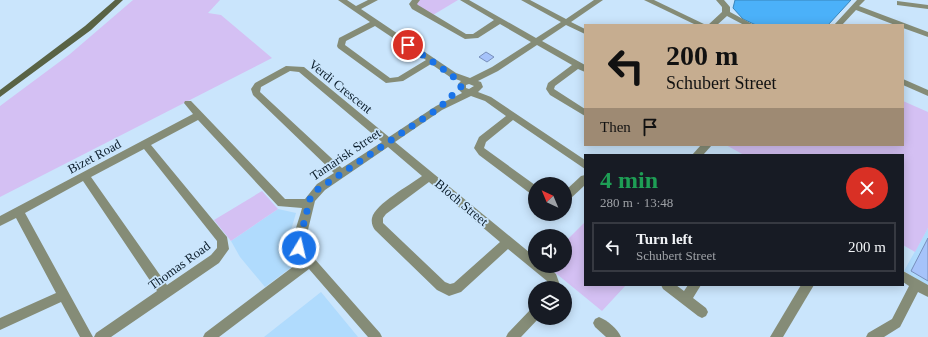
<!DOCTYPE html>
<html lang="en">
<head>
<meta charset="utf-8">
<style>
  :root { --surface:#171b24; --page:#242831; --text:#f1f3f6; --muted:#9ea1a6; --line:#363941 }
  body { margin:0; font-family:"Times New Roman",serif; background:var(--page); color:var(--text); height:100vh; display:flex; flex-direction:column; font-size:15px; white-space:nowrap }
  * { box-sizing:border-box; margin:0 }
  p { font-size:13px; color:var(--muted) }
  .icon { flex:none; width:22px; height:22px; fill:none; stroke:currentColor; stroke-width:2; stroke-linecap:round; stroke-linejoin:round }
  .map { position:relative; flex:1; overflow:hidden }
  .panel { position:absolute; left:584px; top:154px; width:320px; height:132px; display:flex; flex-direction:column; background:var(--surface); border-radius:0px; box-shadow:0 2px 10px #0003 }
  .panel>* { flex:none }
  .top-card { position:absolute; left:584px; top:24px; width:320px; height:122px; border-radius:0px; box-shadow:0 2px 10px #0003; background:#c6ad90; color:#111; overflow:hidden }
  .needle { width:26px; rotate:316deg }
  .fabs { position:absolute; left:528px; top:177px; display:grid; gap:8px }
  .fabs a { display:grid; place-items:center; width:44px; height:44px; border-radius:50%; background:var(--surface); box-shadow:0 2px 10px #0003; font-size:20px }
  .pin { position:absolute; display:grid; place-items:center; width:34px; height:34px; color:#fff; margin:-17px; border:2px solid #fff; border-radius:50%; box-shadow:0 1px 4px #0007 }
  .me { position:absolute; width:44px; margin:-22px; rotate:9deg; stroke-linejoin:round; filter:drop-shadow(0 0 3px #0008) }
  .turn { display:flex; align-items:center; gap:14px; height:84px; padding:0 16px; font-size:18px }
  .turn .icon { width:52px; height:52px; stroke-width:2.5 }
  .turn b { display:block; font-size:28px; line-height:34px }
  .then { display:flex; align-items:center; height:38px; padding:0 16px; background:#0003; gap:8px; font-size:15px }
  .round { display:grid; place-items:center; flex:none; width:42px; height:42px; border-radius:21px; background:var(--page) }
  .overview { display:flex; align-items:center; justify-content:space-between; height:68px; padding:0 16px }
  h1 { font-size:24px; font-weight:700; line-height:30px; color:#1e9e55 }
  ul { padding:0; list-style:none }
  li { display:flex; align-items:center; gap:12px; height:50px; margin:0 8px 6px; padding:0 8px; border:2px solid var(--line); border-radius:0px }
  li div { flex:1 }
  li b { display:block; font-size:15px }
  li em { font-style:normal }
  .map>svg:first-child { display:block }
  .built { fill:#b0dbfd }
  .green { fill:#d4c0f3 }
  .water { fill:#4bb1f9; stroke:#3885bb }
  .building { fill:#a6c3fa; stroke:#788fbb }
  .lines { fill:none; stroke-linecap:round; stroke-linejoin:round }
  .street { fill:#858c77; fill-rule:evenodd }
  .secondary { fill:#596345; fill-rule:evenodd }
  .route { stroke:#1a73e8; stroke-width:7; stroke-dasharray:0 12.6 }
  .labels { text-anchor:middle; stroke-width:3.5; stroke-linejoin:round; paint-order:stroke }
  .street-label { font-size:13px; fill:#0b1d2b; stroke:#cae5fc }
</style>
</head>
<body>
<div class="map">
<svg width="928" height="337" viewBox="0 0 928 337">
  <rect width="100%" height="100%" fill="#cae5fc"/>
  <g class="built">
    <path d="M278 209 296 213 285 251 291 259 293 266 265 287 240 257 231 241Z"/>
    <path d="M928 228V286L904 271Z"/>
    <path d="M321 292 358 337H264Z"/>
  </g>
  <g class="green">
    <path d="M133 0H220L208 13 221 15 272 58 0 197V106L70 54Z"/>
    <path d="M418 0H458L433 15 426 12 415 3Z"/>
    <path d="M903 101 928 112V228L915 252 903 245V155H744L726 145H903Z"/>
    <path d="M262 191 278 209 231 241 214 220Z"/>
    <path d="M585 222V285H626L602 311 547 266H565V242Z"/>
  </g>
  <path class="water" d="M735 0H851L828 25H756L743 19 733 8Z"/>
  <g class="building">
    <path d="M486 52 494 57 487 62 479 57Z"/>
    <path d="M928 238V281L911 271Z"/>
  </g>
  <g class="lines">
    <g class="street">
      <path d="M338 0H347L356 6 368 0H378L361 9 456 73 470 78 492 67 531 42 500 24 478 38 465 39 412 9 409 4 412 0H420L417 4 418 5 466 34H473L494 20 460 0H469L536 38 561 22 521 0H530L566 19 594 0H603L571 22 585 29V34L566 25 542 41 585 65V72L578 69 555 86 554 89 585 109V116L550 95 546 89 548 83 572 65 537 45 498 71 478 81 481 82 483 87 478 92 491 97 585 160V169L513 120 486 142 484 148 535 185V195L531 194 479 155 474 148 479 137 506 116 485 101 471 96 442 110 395 142 535 257V266H546L556 274 561 288H549L547 281 508 249 461 292 449 296 437 290 375 230C373 227 371 223 372 218 375 204 410 185 422 176L388 147 325 190 315 201 305 242V248L380 333 382 337H368L309 269 219 337H203L205 333 302 260C287 243 297 228 302 208L278 206 198 120 151 145 227 237 229 249 219 263 111 337H94L96 333 157 291 83 181 25 213 93 337H80L61 302 0 330V318L56 293 16 218 0 226V216L193 114 184 103 185 101H191L285 199H305L317 184 334 173 253 95 251 89 255 83 286 66 304 67 389 137 436 106 462 93 458 89V84L461 81 450 77 431 64 403 81 386 83 338 48 337 46 339 38 370 22ZM375 26 426 60 398 77 390 78 345 45 346 41ZM290 71 299 72 382 142 342 168 260 92 261 87ZM469 84 474 86 469 89 466 88V85ZM144 149 217 241V248L211 255 167 285 91 177ZM429 182 500 242 454 283 450 284 445 282 383 223V218L386 214Z"/>
      <path d="M644 0H654L706 25H696Z"/>
      <path d="M716 0H724L730 7V12L754 25H744L727 16 717 25H708L722 12V7Z"/>
      <path d="M857 0H865L859 6 928 32V37L903 28V25H895L856 10 842 25H834Z"/>
      <path d="M897 1 928 5V9L897 5Z"/>
      <path d="M903 79 928 90V96L903 85Z"/>
      <path d="M701 145H712L703 155H692Z"/>
      <path d="M585 175V185L569 200 565 201V191L581 176Z"/>
      <path d="M903 271 928 285V297L918 292 900 327 884 337H866L868 333 892 319 909 286 903 282Z"/>
      <path d="M661 285H676L684 291 688 285H701L693 298 706 308 708 312 706 316 702 318 698 316 663 289Z"/>
      <path d="M801 285H814L783 337H770Z"/>
      <path d="M535 307V318H539L521 337H506L508 333 531 309Z"/>
      <path d="M599 317C607 320 618 329 621 337H606L595 327 593 323 595 319Z"/>
    </g>
    <path class="secondary" d="M115 0H123L91 30 0 97V90L85 26Z"/>
  </g>
  <g class="lines">
    <path class="route" d="M299 248V242L310 199 317 190 439 108 461 87 452 75 408 45"/>
  </g>
  <g class="labels">
    <g class="street-label">
      <text transform="translate(341 86) rotate(39)" y="5">Verdi Crescent</text>
      <text transform="translate(345 154) rotate(-34)" y="5">Tamarisk Street</text>
      <text transform="translate(94 156) rotate(-28)" y="5">Bizet Road</text>
      <text transform="translate(462 202) rotate(40)" y="5">Bloch Street</text>
      <text transform="translate(179 265) rotate(-36)" y="5">Thomas Road</text>
    </g>
  </g>
</svg>
<div class="fabs">
<a><svg class="needle" viewBox="-14 -14 28 28"><path d="M0-13l5 13h-10z" fill="#e53935"/><path d="M0 13l5-13h-10z" fill="#9ea1a6"/></svg></a>
<a><svg class="icon" aria-label="sound" viewBox="0 0 24 24"><path d="M4 9h4l5-4v14l-5-4H4zM17 9q2 3 0 6"/></svg></a>
<a><svg class="icon" aria-label="layers" viewBox="0 0 24 24"><path d="M12 4l9 5-9 5-9-5zM3 14l9 5 9-5"/></svg></a>
</div>
<div class="pin" style="left:408px;top:45px;background:#d93025"><svg class="icon" aria-label="arrive" viewBox="0 0 24 24"><path d="M6 21V4h12l-3 4 3 4H6"/></svg></div>
<svg class="me" style="left:299px;top:248px" viewBox="-20 -20 40 40"><circle r="17" fill="#1a73e8" stroke="#fff" stroke-width="3"/><path d="M0-11L8 9 0 5-8 9z" fill="#fff"/></svg>
<div class="top-card">
<div class="turn"><svg class="icon" aria-label="left" viewBox="0 0 24 24"><path d="M17 20v-9H6M10 6l-5 5 5 5"/></svg><div><b>200 m</b>Schubert Street</div></div>
<div class="then">Then<svg class="icon" aria-label="arrive" viewBox="0 0 24 24"><path d="M6 21V4h12l-3 4 3 4H6"/></svg></div>
</div>
<section class="panel">
<div class="overview"><div><h1>4 min</h1><p>280 m · 13:48</p></div><a class="round" style="background:#d93025;color:#fff"><svg class="icon" aria-label="close" viewBox="0 0 24 24"><path d="M6 6l12 12M18 6L6 18"/></svg></a></div>
<ul>
<li><svg class="icon" aria-label="left" viewBox="0 0 24 24"><path d="M17 20v-9H6M10 6l-5 5 5 5"/></svg><div><b>Turn left</b><p>Schubert Street</p></div><em>200 m</em></li>
</ul>
</section>
</div>
</body>
</html>
